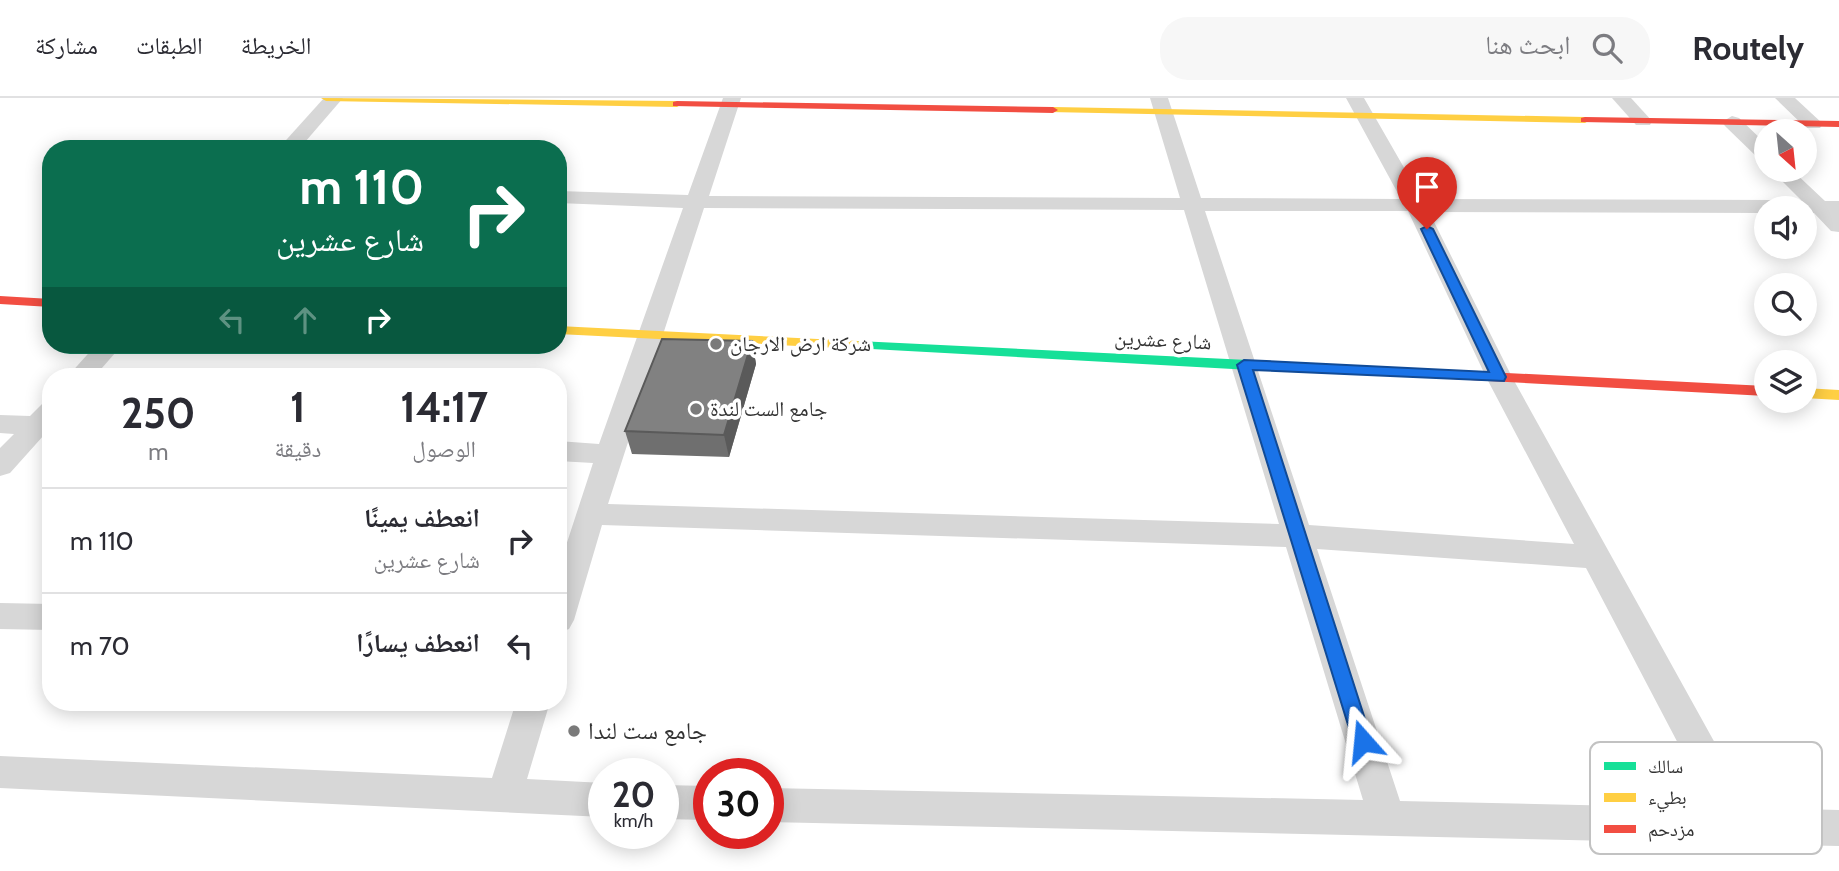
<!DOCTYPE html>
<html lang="ar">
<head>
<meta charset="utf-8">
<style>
  :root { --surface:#fff; --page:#f7f7f7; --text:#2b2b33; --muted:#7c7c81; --line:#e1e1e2 }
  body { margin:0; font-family:Cabin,"Noto Naskh Arabic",sans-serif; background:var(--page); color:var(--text); direction:rtl; height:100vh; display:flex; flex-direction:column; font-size:26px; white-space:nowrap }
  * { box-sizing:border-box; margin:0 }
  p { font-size:23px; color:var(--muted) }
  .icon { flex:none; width:38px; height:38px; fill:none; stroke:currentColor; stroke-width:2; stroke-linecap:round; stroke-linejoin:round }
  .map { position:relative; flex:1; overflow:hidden; direction:ltr }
  .drawer { position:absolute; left:42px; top:270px; width:525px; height:343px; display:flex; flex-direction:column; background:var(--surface); border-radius:28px; box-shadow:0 4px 18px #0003; direction:rtl }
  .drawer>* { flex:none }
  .banner { position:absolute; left:42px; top:42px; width:525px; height:214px; border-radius:28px; box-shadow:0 4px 18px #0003; direction:rtl; background:#0b6e4f; color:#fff; overflow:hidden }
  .needle { width:46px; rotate:153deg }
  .buttons { position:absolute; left:1754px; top:21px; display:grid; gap:14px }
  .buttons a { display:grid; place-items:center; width:63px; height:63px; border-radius:50%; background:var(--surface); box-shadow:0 4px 18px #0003; font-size:35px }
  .speed { position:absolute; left:588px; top:660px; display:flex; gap:14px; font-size:35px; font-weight:700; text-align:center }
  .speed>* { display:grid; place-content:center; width:91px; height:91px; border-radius:50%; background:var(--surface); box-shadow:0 4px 18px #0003; line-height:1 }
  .speed small { font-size:18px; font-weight:400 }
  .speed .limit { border:10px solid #d22; background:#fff; color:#111 }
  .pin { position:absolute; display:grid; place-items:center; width:60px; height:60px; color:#fff; margin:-72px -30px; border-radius:50% 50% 50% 0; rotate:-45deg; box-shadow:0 0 7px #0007 }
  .pin .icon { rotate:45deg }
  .me { position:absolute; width:77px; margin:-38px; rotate:342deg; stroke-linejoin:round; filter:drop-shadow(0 0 5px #0008) }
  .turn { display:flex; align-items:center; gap:24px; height:147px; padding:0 28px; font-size:32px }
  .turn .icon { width:91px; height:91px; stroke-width:2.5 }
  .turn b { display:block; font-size:49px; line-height:60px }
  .lanes { display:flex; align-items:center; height:66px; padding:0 28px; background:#0003; justify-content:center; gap:35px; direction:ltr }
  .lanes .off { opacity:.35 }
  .eta { display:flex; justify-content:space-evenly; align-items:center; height:119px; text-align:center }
  .eta b { font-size:42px; font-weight:700; line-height:49px }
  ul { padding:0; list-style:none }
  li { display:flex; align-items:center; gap:21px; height:105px; padding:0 28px; border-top:2px solid var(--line) }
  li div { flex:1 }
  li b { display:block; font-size:26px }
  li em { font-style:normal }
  header { display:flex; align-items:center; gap:42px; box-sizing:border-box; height:98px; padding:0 35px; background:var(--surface); border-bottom:2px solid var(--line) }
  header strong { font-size:33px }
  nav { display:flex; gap:38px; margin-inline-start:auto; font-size:24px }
  .search { width:490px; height:63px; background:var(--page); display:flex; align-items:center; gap:18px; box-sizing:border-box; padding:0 24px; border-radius:28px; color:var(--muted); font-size:26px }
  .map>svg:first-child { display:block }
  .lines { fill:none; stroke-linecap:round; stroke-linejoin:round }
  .street { fill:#d7d7d7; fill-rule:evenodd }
  .fast { fill:#16e098; fill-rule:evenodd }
  .slow { fill:#ffcf43; fill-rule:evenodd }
  .jam { fill:#f24e42; fill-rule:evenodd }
  .wall { fill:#6f6f6f }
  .shaded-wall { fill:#5a5a5a }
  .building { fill:#818181; stroke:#5a5a5a; stroke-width:2 }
  .route { fill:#1a73e8; stroke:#114b97; stroke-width:2 }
  .poi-dot { fill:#7a7a7a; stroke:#fff; stroke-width:2.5 }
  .labels { text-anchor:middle; stroke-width:7; stroke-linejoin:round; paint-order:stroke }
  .street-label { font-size:21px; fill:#333; stroke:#fff }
  .poi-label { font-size:21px; fill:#333; stroke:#fff; text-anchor:start }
  .near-poi-label { font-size:24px; fill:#333; stroke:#fff; text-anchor:start }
  .key { fill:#fff; stroke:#c2c2c2; stroke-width:2 }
  .key-label { font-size:19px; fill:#333 }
</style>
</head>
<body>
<header>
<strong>Routely</strong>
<div class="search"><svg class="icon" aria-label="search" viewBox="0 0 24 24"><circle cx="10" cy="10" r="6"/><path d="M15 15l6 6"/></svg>ابحث هنا</div>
<nav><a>الخريطة</a><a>الطبقات</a><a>مشاركة</a></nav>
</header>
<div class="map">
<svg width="1839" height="773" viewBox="0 0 1839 773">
  <rect width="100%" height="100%" fill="#fff"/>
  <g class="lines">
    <g class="street">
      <path d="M324 0H343L299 51H278Z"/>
      <path d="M723 0H741L709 98 1180 100 1150 0H1168L1201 100 1401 101 1346 0H1364L1422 101 1801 102 1771 72H1792L1825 103H1839V134L1831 133 1814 115H1804V110H1766V115L1429 114 1512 279 1751 710 1839 712V748L768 724V690L1363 702 1286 449 602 427 574 522 569 531 558 535V472L593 365 558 363V343L599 346 683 110 558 105V93L688 97ZM704 110 1184 112 1279 426 608 406ZM1205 113H1408L1486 279 1574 446 1309 427ZM1317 451 1586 470 1712 710 1400 703Z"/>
      <path d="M1612 0H1631L1652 23 1650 27H1636Z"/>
      <path d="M1775 0H1795L1823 26 1820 30H1806Z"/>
      <path d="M1732 18 1739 20 1766 46V63L1759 61 1725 28 1722 24Z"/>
      <path d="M96 247H122L95 278H68Z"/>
      <path d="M51 303V337H44L10 375 0 378V350L14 336 0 335V317L30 318 42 306Z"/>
      <path d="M0 505 51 506V532L0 531Z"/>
      <path d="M516 604H550L527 681 604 685V719L0 690V658L492 680Z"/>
      <path d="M663 687 709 688V722L663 721Z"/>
    </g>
    <path class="fast" d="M858 243 1269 263 1276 268 1269 273 853 250 851 247 853 244Z"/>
    <g class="slow">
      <path d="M321 0 677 3 682 6 677 9 326 3Z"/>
      <path d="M1053 9 1585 19 1590 22 1585 25 1049 14 1048 12Z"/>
      <path d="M558 228 858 243 865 247 858 251 558 236Z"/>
      <path d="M1804 290 1839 292V302L1804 300Z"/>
    </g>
    <g class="jam">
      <path d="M677 3 1053 9 1058 12 1053 15 673 8V4Z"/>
      <path d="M1585 19 1839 23V29L1581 24V20Z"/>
      <path d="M0 198 51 201V209L0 206Z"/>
      <path d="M1269 263 1766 288V298L1264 271 1262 268 1264 265Z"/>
    </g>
  </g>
  <path class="wall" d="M752 243 756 266 729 359 632 356 625 333Z"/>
  <path class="shaded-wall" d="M752 243 756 266 729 359 724 337Z"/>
  <path class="building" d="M662 241 752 243 724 337 625 333Z"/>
  <path class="route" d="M1427 128 1433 131 1506 279 1504 283 1253 272 1372 643 1370 650 1363 652 1356 650 1353 643 1237 267 1244 262 1489 274 1421 131Z"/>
  <g class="poi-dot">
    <circle cx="716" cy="246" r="7"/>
    <circle cx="696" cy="311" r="7"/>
    <circle cx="574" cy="633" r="7"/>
  </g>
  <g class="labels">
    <g class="street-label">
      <text transform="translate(1163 242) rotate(3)" y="7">شارع عشرين</text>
    </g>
    <g class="poi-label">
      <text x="730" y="253">شركة ارض الارجان</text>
      <text x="710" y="318">جامع الست لندة</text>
    </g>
    <g class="near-poi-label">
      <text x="588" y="641">جامع ست لندا</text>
    </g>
  </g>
  <rect x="1590" y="644" width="232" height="112" rx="10" class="key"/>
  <rect x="1604" y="664" width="32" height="8" fill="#16e098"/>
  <rect x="1604" y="695" width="32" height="9" fill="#ffcf43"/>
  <rect x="1604" y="727" width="32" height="8" fill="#f24e42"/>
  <g class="key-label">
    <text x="1648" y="675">سالك</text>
    <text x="1648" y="706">بطيء</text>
    <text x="1648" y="738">مزدحم</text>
  </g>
</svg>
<div class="buttons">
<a><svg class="needle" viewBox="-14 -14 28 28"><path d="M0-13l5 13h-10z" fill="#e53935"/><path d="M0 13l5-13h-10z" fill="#7c7c81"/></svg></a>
<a><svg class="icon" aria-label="sound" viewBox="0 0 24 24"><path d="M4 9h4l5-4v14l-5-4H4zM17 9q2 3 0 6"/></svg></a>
<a><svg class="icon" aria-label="search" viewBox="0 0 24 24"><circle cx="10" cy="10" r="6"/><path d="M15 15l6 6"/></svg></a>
<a><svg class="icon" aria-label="layers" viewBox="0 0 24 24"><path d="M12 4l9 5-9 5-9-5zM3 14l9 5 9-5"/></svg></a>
</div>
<div class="speed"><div>20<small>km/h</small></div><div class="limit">30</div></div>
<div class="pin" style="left:1427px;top:131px;background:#d93025"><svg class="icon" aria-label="arrive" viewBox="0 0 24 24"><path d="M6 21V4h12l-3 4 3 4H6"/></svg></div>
<svg class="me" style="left:1363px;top:643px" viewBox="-20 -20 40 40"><path d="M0-17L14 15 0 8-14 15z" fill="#1a73e8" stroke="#fff" stroke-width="4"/></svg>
<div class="banner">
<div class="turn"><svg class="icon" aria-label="right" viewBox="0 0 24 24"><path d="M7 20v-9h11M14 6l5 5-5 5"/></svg><div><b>110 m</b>شارع عشرين</div></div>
<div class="lanes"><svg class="icon off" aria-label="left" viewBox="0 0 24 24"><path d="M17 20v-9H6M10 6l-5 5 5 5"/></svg><svg class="icon off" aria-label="ahead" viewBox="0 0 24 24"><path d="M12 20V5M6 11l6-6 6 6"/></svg><svg class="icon" aria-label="right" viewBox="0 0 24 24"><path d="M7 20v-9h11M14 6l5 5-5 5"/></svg></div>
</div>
<section class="drawer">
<div class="eta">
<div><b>14:17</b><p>الوصول</p></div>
<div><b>1</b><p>دقيقة</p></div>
<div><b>250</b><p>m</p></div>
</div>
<ul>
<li><svg class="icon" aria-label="right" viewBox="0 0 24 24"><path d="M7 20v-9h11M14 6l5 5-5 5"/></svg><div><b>انعطف يمينًا</b><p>شارع عشرين</p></div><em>110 m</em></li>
<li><svg class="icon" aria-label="left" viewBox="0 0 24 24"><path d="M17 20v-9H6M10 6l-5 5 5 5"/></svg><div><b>انعطف يسارًا</b></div><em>70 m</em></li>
</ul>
</section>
</div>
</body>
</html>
